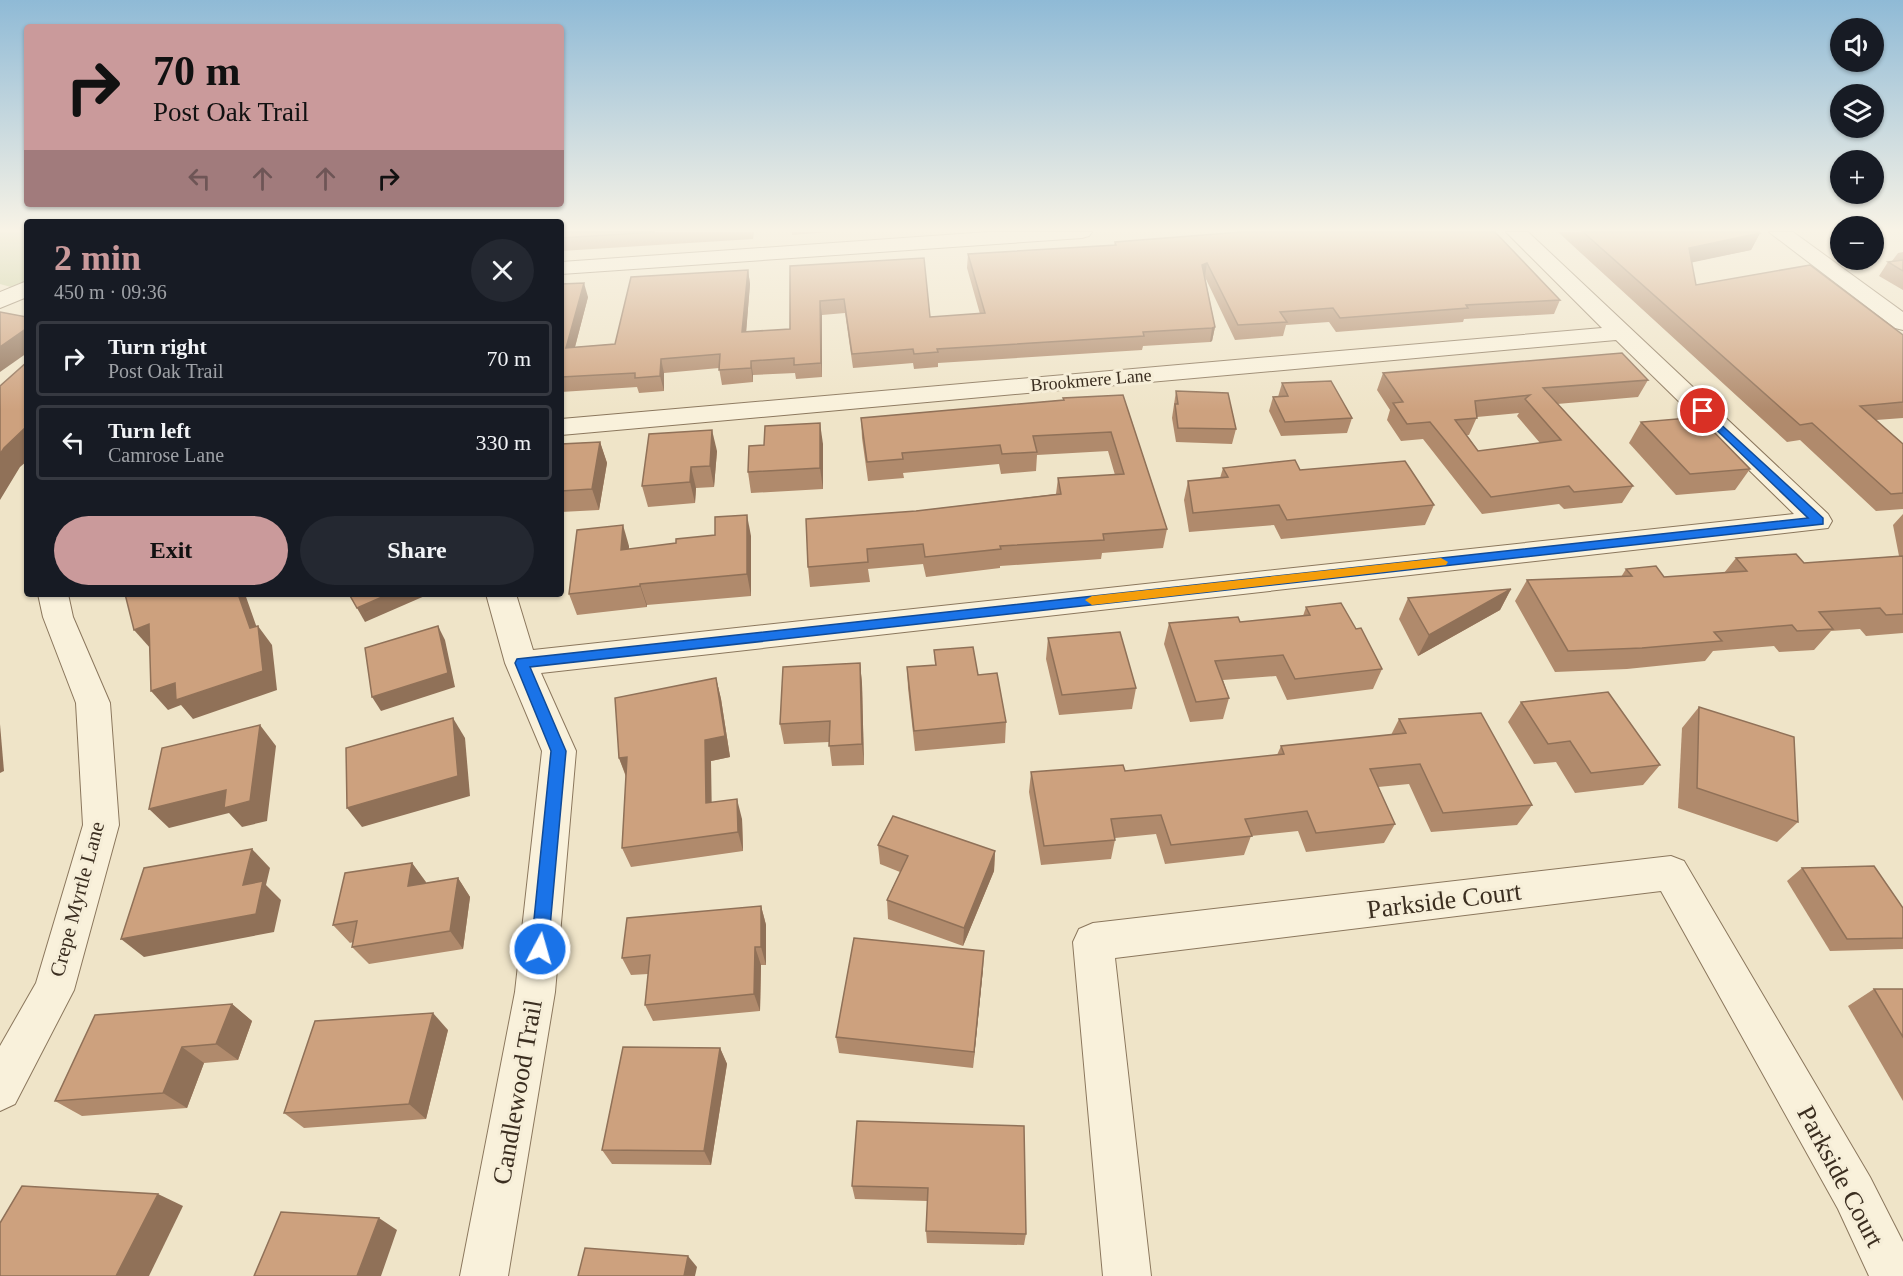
<!DOCTYPE html>
<html lang="en">
<head>
<meta charset="utf-8">
<style>
  :root { --surface:#171b24; --page:#242831; --text:#f1f3f6; --muted:#9ea1a6; --line:#363941; --accent:#ca9a9b }
  body { margin:0; font-family:"Times New Roman",serif; background:var(--page); color:var(--text); height:100vh; display:flex; flex-direction:column; font-size:22px; white-space:nowrap }
  * { box-sizing:border-box; margin:0 }
  p { font-size:20px; color:var(--muted) }
  .icon { flex:none; width:33px; height:33px; fill:none; stroke:currentColor; stroke-width:2; stroke-linecap:round; stroke-linejoin:round }
  .map { position:relative; flex:1; overflow:hidden }
  .panel { position:absolute; left:24px; top:219px; width:540px; height:378px; display:flex; flex-direction:column; background:var(--surface); border-radius:6px; box-shadow:0 2px 4px #0004 }
  .panel>* { flex:none }
  .top-card { position:absolute; left:24px; top:24px; width:540px; height:183px; border-radius:6px; box-shadow:0 2px 4px #0004; background:#ca9a9b; color:#111; overflow:hidden }
  .controls { position:absolute; left:1830px; top:18px; display:grid; gap:12px }
  .controls a { display:grid; place-items:center; width:54px; height:54px; border-radius:50%; background:var(--surface); box-shadow:0 2px 4px #0004; font-size:30px }
  .pin { position:absolute; display:grid; place-items:center; width:51px; height:51px; color:#fff; margin:-26px; border:3px solid #fff; border-radius:50%; box-shadow:0 2px 6px #0007 }
  .me { position:absolute; width:66px; margin:-33px; rotate:6deg; stroke-linejoin:round; filter:drop-shadow(0 0 4px #0008) }
  .turn { display:flex; align-items:center; gap:21px; height:126px; padding:0 30px; font-size:27px }
  .turn .icon { width:78px; height:78px; stroke-width:2.5 }
  .turn b { display:block; font-size:42px; line-height:51px }
  .lanes { display:flex; align-items:center; height:57px; padding:0 30px; background:#0003; justify-content:center; gap:30px; direction:ltr }
  .lanes .off { opacity:.35 }
  .round { display:grid; place-items:center; flex:none; width:63px; height:63px; border-radius:32px; background:var(--page) }
  .summary { display:flex; align-items:center; justify-content:space-between; height:102px; padding:0 30px }
  h1 { font-size:36px; font-weight:600; line-height:45px; color:var(--accent) }
  .button { display:flex; gap:12px; margin-top:auto; padding:12px 30px }
  .button a { flex:1; height:69px; border-radius:36px; background:var(--accent); color:#111; font-size:24px; font-weight:600; line-height:69px; text-align:center }
  .button a+a { background:var(--page); color:var(--text) }
  ul { padding:0; list-style:none }
  li { display:flex; align-items:center; gap:18px; height:75px; margin:0 12px 9px; padding:0 18px; border:3px solid var(--line); border-radius:6px }
  li div { flex:1 }
  li b { display:block; font-size:22px }
  li em { font-style:normal }
  .map>svg:first-child { display:block }
  .green { fill:#c6cd9b }
  .lines { fill:none; stroke-linecap:round; stroke-linejoin:round }
  .minor-casing { stroke:#8b775d; stroke-width:2 }
  .minor { fill:#f9f1db; fill-rule:evenodd }
  .wall { fill:#b08a6c; fill-rule:evenodd }
  .shaded-wall { fill:#907158 }
  .building { fill:#cda17e; stroke:#907158; stroke-width:1.5; fill-rule:evenodd }
  .route { fill:#1a73e8; stroke:#114b97; stroke-width:1.5 }
  .slow { fill:#f59e0b }
  .labels { text-anchor:middle; stroke-width:6; stroke-linejoin:round; paint-order:stroke }
  .far-street-label { font-size:18px; fill:#3b2e20; stroke:#f6eed8 }
  .street-label { font-size:21px; fill:#3b2e20; stroke:#f6eed8 }
  .near-street-label { font-size:26px; fill:#3b2e20; stroke:#f6eed8 }
</style>
</head>
<body>
<div class="map">
<svg width="1903" height="1276" viewBox="0 0 1903 1276">
  <rect width="100%" height="100%" fill="#efe4c8"/>
  <path class="green" d="M0 232H27V280L11 287 0 284Z"/>
  <g class="lines">
    <g class="minor-casing">
      <g id="minor">
        <path d="M988 232H1092L1089 236 1082 238 561 274V262Z"/>
        <path d="M1506 232H1528L1828 514 1832 521 1828 528 541 673 576 751 555 992 508 1276H460L515 992 542 751 505 663 486 594H516L533 650 1794 514 1616 340 561 435V419L1602 328Z"/>
        <path d="M1769 232H1793L1903 312V330L1895 328Z"/>
        <path d="M27 281V297L0 308V292Z"/>
        <path d="M38 594H68L73 617 110 703 119 825 74 990 15 1104 0 1111V1046L36 983 83 825 76 703 43 617Z"/>
        <path d="M1671 856 1684 861 1870 1177 1903 1242V1276H1869L1838 1209 1661 891 1115 958 1151 1276H1103L1073 942 1079 929 1093 923Z"/>
      </g>
    </g>
    <use href="#minor" class="minor"/>
  </g>
  <g class="wall">
    <path d="M561 232H754L753 239 561 251Z"/>
    <path d="M792 232H829L792 235Z"/>
    <path d="M1558 232H1759L1760 233 1751 250 1691 262 1696 285 1903 335V418L1876 420 1903 444V509L1876 511 1800 440 1787 442Z"/>
    <path d="M1115 242 1560 300 1554 314 1464 319 1463 322 1336 332 1329 322 1286 325 1283 336 1235 340 1205 277 1215 327 1212 341 1210 342 1143 346 1142 350 938 363V367L914 369 913 363 853 368 845 313 822 315V377L796 379 795 373 753 375V382L722 385 719 368 664 373V391L639 393 637 387 561 392V284L588 297 575 347 615 344 748 270 750 284 746 332 790 329V266L930 317 980 314 967 268 968 254 1114 245Z"/>
    <path d="M1903 252V290L1879 276 1888 262 1892 261 1898 253Z"/>
    <path d="M1383 373 1648 380 1638 397 1557 404 1633 486 1622 503 1564 509 1559 504 1482 514 1423 439 1401 441 1387 420 1390 410 1377 390ZM1519 413 1517 416 1540 443 1478 451 1467 435H1469L1477 417Z"/>
    <path d="M1282 383 1352 418 1347 433 1281 436 1269 411 1273 397H1278Z"/>
    <path d="M1176 391 1236 429 1232 444 1176 442 1172 418Z"/>
    <path d="M1123 395 1167 529 1163 548 1102 553 1101 559 1000 566V568L926 577 923 564 868 569 870 582 810 587 808 567 916 511 1056 494 1058 478 1115 475 1108 451 1037 455 1036 471 1001 474 999 464 903 473 904 478 868 481 862 438 861 418 1063 400V398Z"/>
    <path d="M1641 422 1701 430 1750 469 1735 490 1676 495 1629 443Z"/>
    <path d="M600 442 607 463 599 510 561 512V444Z"/>
    <path d="M823 444V489L751 493 748 472Z"/>
    <path d="M717 451 714 487 696 488 695 503 648 507 642 486Z"/>
    <path d="M1223 468 1300 470 1434 505 1425 525 1281 539 1274 525 1189 532 1184 500 1188 481 1220 478Z"/>
    <path d="M1903 514V633L1866 636 1860 629 1831 631 1814 650 1779 652 1774 646 1713 651 1705 661 1627 669 1555 672 1515 601 1527 580 1621 577 1626 569 1664 577 1724 573 1736 558 1804 563 1899 556 1893 525Z"/>
    <path d="M751 536V596L647 605V607L577 615 569 594 629 546V549Z"/>
    <path d="M1511 589 1500 610 1418 656 1399 619 1408 598Z"/>
    <path d="M1306 607 1356 629 1382 669 1373 689 1287 700 1276 676 1223 680 1229 698 1223 719 1190 722 1164 644 1169 623 1240 622 1303 616Z"/>
    <path d="M1048 638 1136 688 1132 709 1059 715 1046 659Z"/>
    <path d="M934 650 978 675 1006 722 1005 743 915 751 908 688 907 667 935 665Z"/>
    <path d="M860 663 862 684 864 765 832 766 829 742 784 744 780 724Z"/>
    <path d="M716 678 721 699 730 757 711 761V802L742 819 743 851 631 867 622 848 626 777 619 758Z"/>
    <path d="M1521 702 1660 765 1643 785 1575 793 1556 762 1534 764 1508 722Z"/>
    <path d="M1699 707 1798 822 1777 842 1678 808 1682 728Z"/>
    <path d="M1399 719 1532 805 1517 825 1431 832 1409 784 1378 787 1395 824 1384 843 1306 852 1298 831 1251 836 1244 855 1165 864 1156 834 1115 838V840L1111 859 1041 865 1029 792 1031 772 1125 771 1277 755 1281 746 1391 735Z"/>
    <path d="M878 845 995 851 994 871 963 946 888 919 887 900 900 872 880 864Z"/>
    <path d="M412 863 426 883 458 878 470 897 463 949 369 964 352 947 353 942 350 943 333 925Z"/>
    <path d="M1802 868 1903 908V949L1830 951 1787 881Z"/>
    <path d="M761 906 766 925V965H761L760 1011 653 1021 645 1005 648 974 631 975 622 958Z"/>
    <path d="M983 969 973 1068 839 1053 836 1037Z"/>
    <path d="M1874 989H1903V1101L1848 1006Z"/>
    <path d="M232 1004 252 1021 238 1060 204 1063 187 1108 82 1116 55 1101Z"/>
    <path d="M448 1030 426 1119 304 1128 284 1113Z"/>
    <path d="M720 1048 727 1064 711 1165 612 1164 602 1150Z"/>
    <path d="M857 1121 1026 1234 1024 1245 927 1243 926 1231 928 1201 855 1199 852 1186Z"/>
  </g>
  <g class="shaded-wall">
    <path d="M1760 233 1751 250 1680 265 1689 248Z"/>
    <path d="M1207 263 1205 277 1202 265Z"/>
    <path d="M748 270 750 284 745 346 742 332Z"/>
    <path d="M584 283 588 297 571 362 566 348Z"/>
    <path d="M820 301 822 315V377L821 363Z"/>
    <path d="M1215 327 1212 341 1210 342 1212 328Z"/>
    <path d="M27 328V353L0 372V347Z"/>
    <path d="M661 359 664 373V391L660 376Z"/>
    <path d="M751 361 753 375V382L751 368Z"/>
    <path d="M820 423 823 444V489L820 468Z"/>
    <path d="M27 426V461L20 467 0 500V454L4 448Z"/>
    <path d="M712 430 717 451 714 487 710 466Z"/>
    <path d="M600 442 607 463 599 510 592 489Z"/>
    <path d="M691 467 696 488 695 503 690 482Z"/>
    <path d="M747 515 751 536V596L747 574Z"/>
    <path d="M623 525 629 546 628 571 621 550Z"/>
    <path d="M640 584 647 605V607L640 586Z"/>
    <path d="M1511 589 1500 610 1418 656 1429 635Z"/>
    <path d="M238 594H245L258 631V626L272 645 277 690 193 719 181 705 168 710 151 691 250 628Z"/>
    <path d="M389 594H427V595L365 622 357 608Z"/>
    <path d="M149 624 151 649 134 630Z"/>
    <path d="M438 626 445 640 455 687 381 711 372 697Z"/>
    <path d="M860 663 862 684 864 765 862 744Z"/>
    <path d="M716 678 721 699 730 757 711 761 712 823 706 803 705 740Z"/>
    <path d="M453 718 465 738 470 796 362 827 347 808Z"/>
    <path d="M0 724 4 771 0 773Z"/>
    <path d="M260 725 276 746 267 821 242 827 229 813 169 828 149 809Z"/>
    <path d="M627 757V778L619 758Z"/>
    <path d="M737 799 742 819 743 851 738 832Z"/>
    <path d="M252 849 270 868 266 885 281 900 274 932 144 957 121 939 243 885Z"/>
    <path d="M995 851 994 871 963 946 964 928Z"/>
    <path d="M412 863 426 882 422 905 408 886Z"/>
    <path d="M458 878 470 897 463 949 450 931Z"/>
    <path d="M761 906 766 925V965L761 947Z"/>
    <path d="M755 947 761 965 760 1011 754 994Z"/>
    <path d="M984 951 983 969 973 1068 974 1052Z"/>
    <path d="M232 1004 252 1021 238 1060 216 1044Z"/>
    <path d="M433 1013 448 1030 426 1119 409 1104Z"/>
    <path d="M182 1047 204 1063 187 1108 163 1093Z"/>
    <path d="M720 1048 727 1064 711 1165 704 1151Z"/>
    <path d="M158 1194 183 1206 149 1276H116Z"/>
    <path d="M379 1218 397 1230 381 1276H357Z"/>
    <path d="M688 1256 697 1267 695 1276H684Z"/>
  </g>
  <g class="building">
    <path d="M561 232H655L561 238Z"/>
    <path d="M1241 232H1495L1560 300 1466 305 1468 308 1340 318 1333 308 1280 312 1287 322 1238 325 1207 263 1202 265 1215 327 1212 328 1143 332 1144 336 937 349 938 352 914 354 913 349 852 354 844 299 820 301 821 363 794 365V358L751 361V368L719 370 720 354 661 359 660 376 635 378V373L561 377V284L584 283 566 348 615 344 631 277 748 270 742 332 790 329V266L924 258 930 317 985 313 968 254 1116 245 1115 242Z"/>
    <path d="M1583 232H1759L1760 233 1689 248 1696 285 1810 265 1903 335V402L1860 406 1903 444V493L1891 494 1812 423 1800 425Z"/>
    <path d="M1903 260V271L1888 262Z"/>
    <path d="M0 312 27 317V328L0 347Z"/>
    <path d="M1622 353 1648 380 1543 388 1633 486 1574 492 1569 486 1491 497 1430 422 1407 424 1393 403 1403 402 1383 373ZM1530 395 1525 399 1561 440 1478 451 1455 420 1477 418 1475 401Z"/>
    <path d="M27 362V426L4 448 0 454V386Z"/>
    <path d="M1331 381 1352 418 1285 422 1273 397 1288 396 1282 383Z"/>
    <path d="M1176 391 1228 393 1236 429 1178 428 1175 404H1178Z"/>
    <path d="M1123 395 1167 529 1103 534 1104 540 1000 546 1001 549 925 557 923 544 867 549 868 562 808 567 806 519 916 511 1061 494 1058 478 1124 474 1111 432 1033 436 1037 452 1002 454 1000 445 902 453 903 459 867 462 861 418 1064 400 1063 398Z"/>
    <path d="M1689 418 1701 430 1711 429 1750 469 1690 474 1641 422Z"/>
    <path d="M820 423V468L748 472 749 446 764 445 765 426Z"/>
    <path d="M712 430 710 466 691 467 690 482 642 486 649 434Z"/>
    <path d="M600 442 592 489 561 491V444Z"/>
    <path d="M1295 460 1300 470 1405 461 1434 505 1287 520 1279 505 1193 513 1188 481 1228 477 1223 468Z"/>
    <path d="M747 515V574L640 584V586L569 594 577 530 623 525 621 550 676 543V539L715 535V517Z"/>
    <path d="M1796 554 1804 563 1903 556V614L1886 615 1880 608 1819 612 1833 629 1797 631 1792 625 1714 632 1722 641 1642 648 1568 651 1527 580 1632 576 1626 569 1656 566 1664 577 1747 571 1736 558Z"/>
    <path d="M1511 589 1429 635 1408 598Z"/>
    <path d="M125 594H238L250 628 258 626 263 671 176 700 175 683 151 691 149 624 134 630Z"/>
    <path d="M349 594H389L357 608Z"/>
    <path d="M1341 603 1356 629 1361 628 1382 669 1295 679 1283 655 1215 661 1229 698 1196 702 1169 623 1238 617 1240 622 1310 615 1306 607Z"/>
    <path d="M438 626 448 673 372 697 365 648Z"/>
    <path d="M1120 632 1136 688 1062 695 1048 638Z"/>
    <path d="M973 647 978 675 997 673 1006 722 914 731 907 667 936 665 934 650Z"/>
    <path d="M860 663 862 744 829 746 830 721 780 724 783 667Z"/>
    <path d="M716 678 725 736 705 740 706 803 737 799 738 832 622 848 627 757 619 758 615 698Z"/>
    <path d="M1608 692 1660 765 1591 773 1570 741 1548 744 1521 702Z"/>
    <path d="M1699 707 1794 737 1798 822 1697 788Z"/>
    <path d="M1481 713 1532 805 1443 813 1420 764 1370 769 1395 824 1316 833 1307 811 1245 819 1252 836 1171 845 1161 815 1111 819 1115 840 1044 846 1031 772 1123 765 1125 771 1284 754 1281 746 1406 733 1399 719Z"/>
    <path d="M453 718 458 776 347 808 346 748Z"/>
    <path d="M260 725 250 801 224 808 226 790 149 809 162 748Z"/>
    <path d="M893 816 995 851 964 928 887 900 908 856 878 845Z"/>
    <path d="M252 849 243 885 263 881 256 914 121 939 144 868Z"/>
    <path d="M412 863 408 886 458 878 450 931 352 947 357 921 333 925 345 873Z"/>
    <path d="M1874 866 1903 908V938L1847 939 1802 868Z"/>
    <path d="M761 906V947H755L754 994 645 1005 650 955 622 958 627 918Z"/>
    <path d="M854 938 984 951 974 1052 836 1037Z"/>
    <path d="M1874 989H1903V1037Z"/>
    <path d="M232 1004 216 1044 182 1047 163 1093 55 1101 95 1015Z"/>
    <path d="M433 1013 409 1104 284 1113 315 1021Z"/>
    <path d="M623 1047 720 1048 704 1151 602 1150Z"/>
    <path d="M857 1121 1024 1126 1026 1234 926 1231 928 1188 852 1186Z"/>
    <path d="M22 1186 158 1194 116 1276H0V1223Z"/>
    <path d="M281 1212 379 1218 357 1276H254Z"/>
    <path d="M585 1248 688 1256 684 1276H578Z"/>
  </g>
  <linearGradient id="sky" x2="0" y2="1"><stop stop-color="#8fbad6"/><stop offset="0.56" stop-color="#f8f3e6"/><stop offset="1" stop-color="#f8f3e6" stop-opacity="0"/></linearGradient>
  <rect width="1903" height="411" fill="url(#sky)"/>
  <path class="route" d="M1703 408 1823 518V524L530 667 566 751 548 949 546 954 540 957 533 954 531 949 551 751 515 663 517 659 1808 518 1699 413 1698 411Z"/>
  <path class="slow" d="M1441 558 1448 562 1446 565 1092 605 1085 600 1092 596Z"/>
  <g class="labels">
    <g class="far-street-label">
      <text transform="translate(1091 380) rotate(-5)" y="6">Brookmere Lane</text>
    </g>
    <g class="street-label">
      <text transform="translate(77 899) rotate(-75)" y="7">Crepe Myrtle Lane</text>
    </g>
    <g class="near-street-label">
      <text transform="translate(1444 900) rotate(-7)" y="9">Parkside Court</text>
      <text transform="translate(517 1092) rotate(-80)" y="9">Candlewood Trail</text>
      <text transform="translate(1841 1176) rotate(62)" y="9">Parkside Court</text>
    </g>
  </g>
</svg>
<div class="controls">
<a><svg class="icon" aria-label="sound" viewBox="0 0 24 24"><path d="M4 9h4l5-4v14l-5-4H4zM17 9q2 3 0 6"/></svg></a>
<a><svg class="icon" aria-label="layers" viewBox="0 0 24 24"><path d="M12 4l9 5-9 5-9-5zM3 14l9 5 9-5"/></svg></a>
<a>+</a>
<a>−</a>
</div>
<div class="pin" style="left:1703px;top:411px;background:#d93025"><svg class="icon" aria-label="arrive" viewBox="0 0 24 24"><path d="M6 21V4h12l-3 4 3 4H6"/></svg></div>
<svg class="me" style="left:540px;top:949px" viewBox="-20 -20 40 40"><circle r="17" fill="#1a73e8" stroke="#fff" stroke-width="3"/><path d="M0-11L8 9 0 5-8 9z" fill="#fff"/></svg>
<div class="top-card">
<div class="turn"><svg class="icon" aria-label="right" viewBox="0 0 24 24"><path d="M7 20v-9h11M14 6l5 5-5 5"/></svg><div><b>70 m</b>Post Oak Trail</div></div>
<div class="lanes"><svg class="icon off" aria-label="left" viewBox="0 0 24 24"><path d="M17 20v-9H6M10 6l-5 5 5 5"/></svg><svg class="icon off" aria-label="ahead" viewBox="0 0 24 24"><path d="M12 20V5M6 11l6-6 6 6"/></svg><svg class="icon off" aria-label="ahead" viewBox="0 0 24 24"><path d="M12 20V5M6 11l6-6 6 6"/></svg><svg class="icon" aria-label="right" viewBox="0 0 24 24"><path d="M7 20v-9h11M14 6l5 5-5 5"/></svg></div>
</div>
<section class="panel">
<div class="summary"><div><h1>2 min</h1><p>450 m · 09:36</p></div><a class="round"><svg class="icon" aria-label="close" viewBox="0 0 24 24"><path d="M6 6l12 12M18 6L6 18"/></svg></a></div>
<ul>
<li><svg class="icon" aria-label="right" viewBox="0 0 24 24"><path d="M7 20v-9h11M14 6l5 5-5 5"/></svg><div><b>Turn right</b><p>Post Oak Trail</p></div><em>70 m</em></li>
<li><svg class="icon" aria-label="left" viewBox="0 0 24 24"><path d="M17 20v-9H6M10 6l-5 5 5 5"/></svg><div><b>Turn left</b><p>Camrose Lane</p></div><em>330 m</em></li>
</ul>
<div class="button"><a>Exit</a><a>Share</a></div>
</section>
</div>
</body>
</html>
